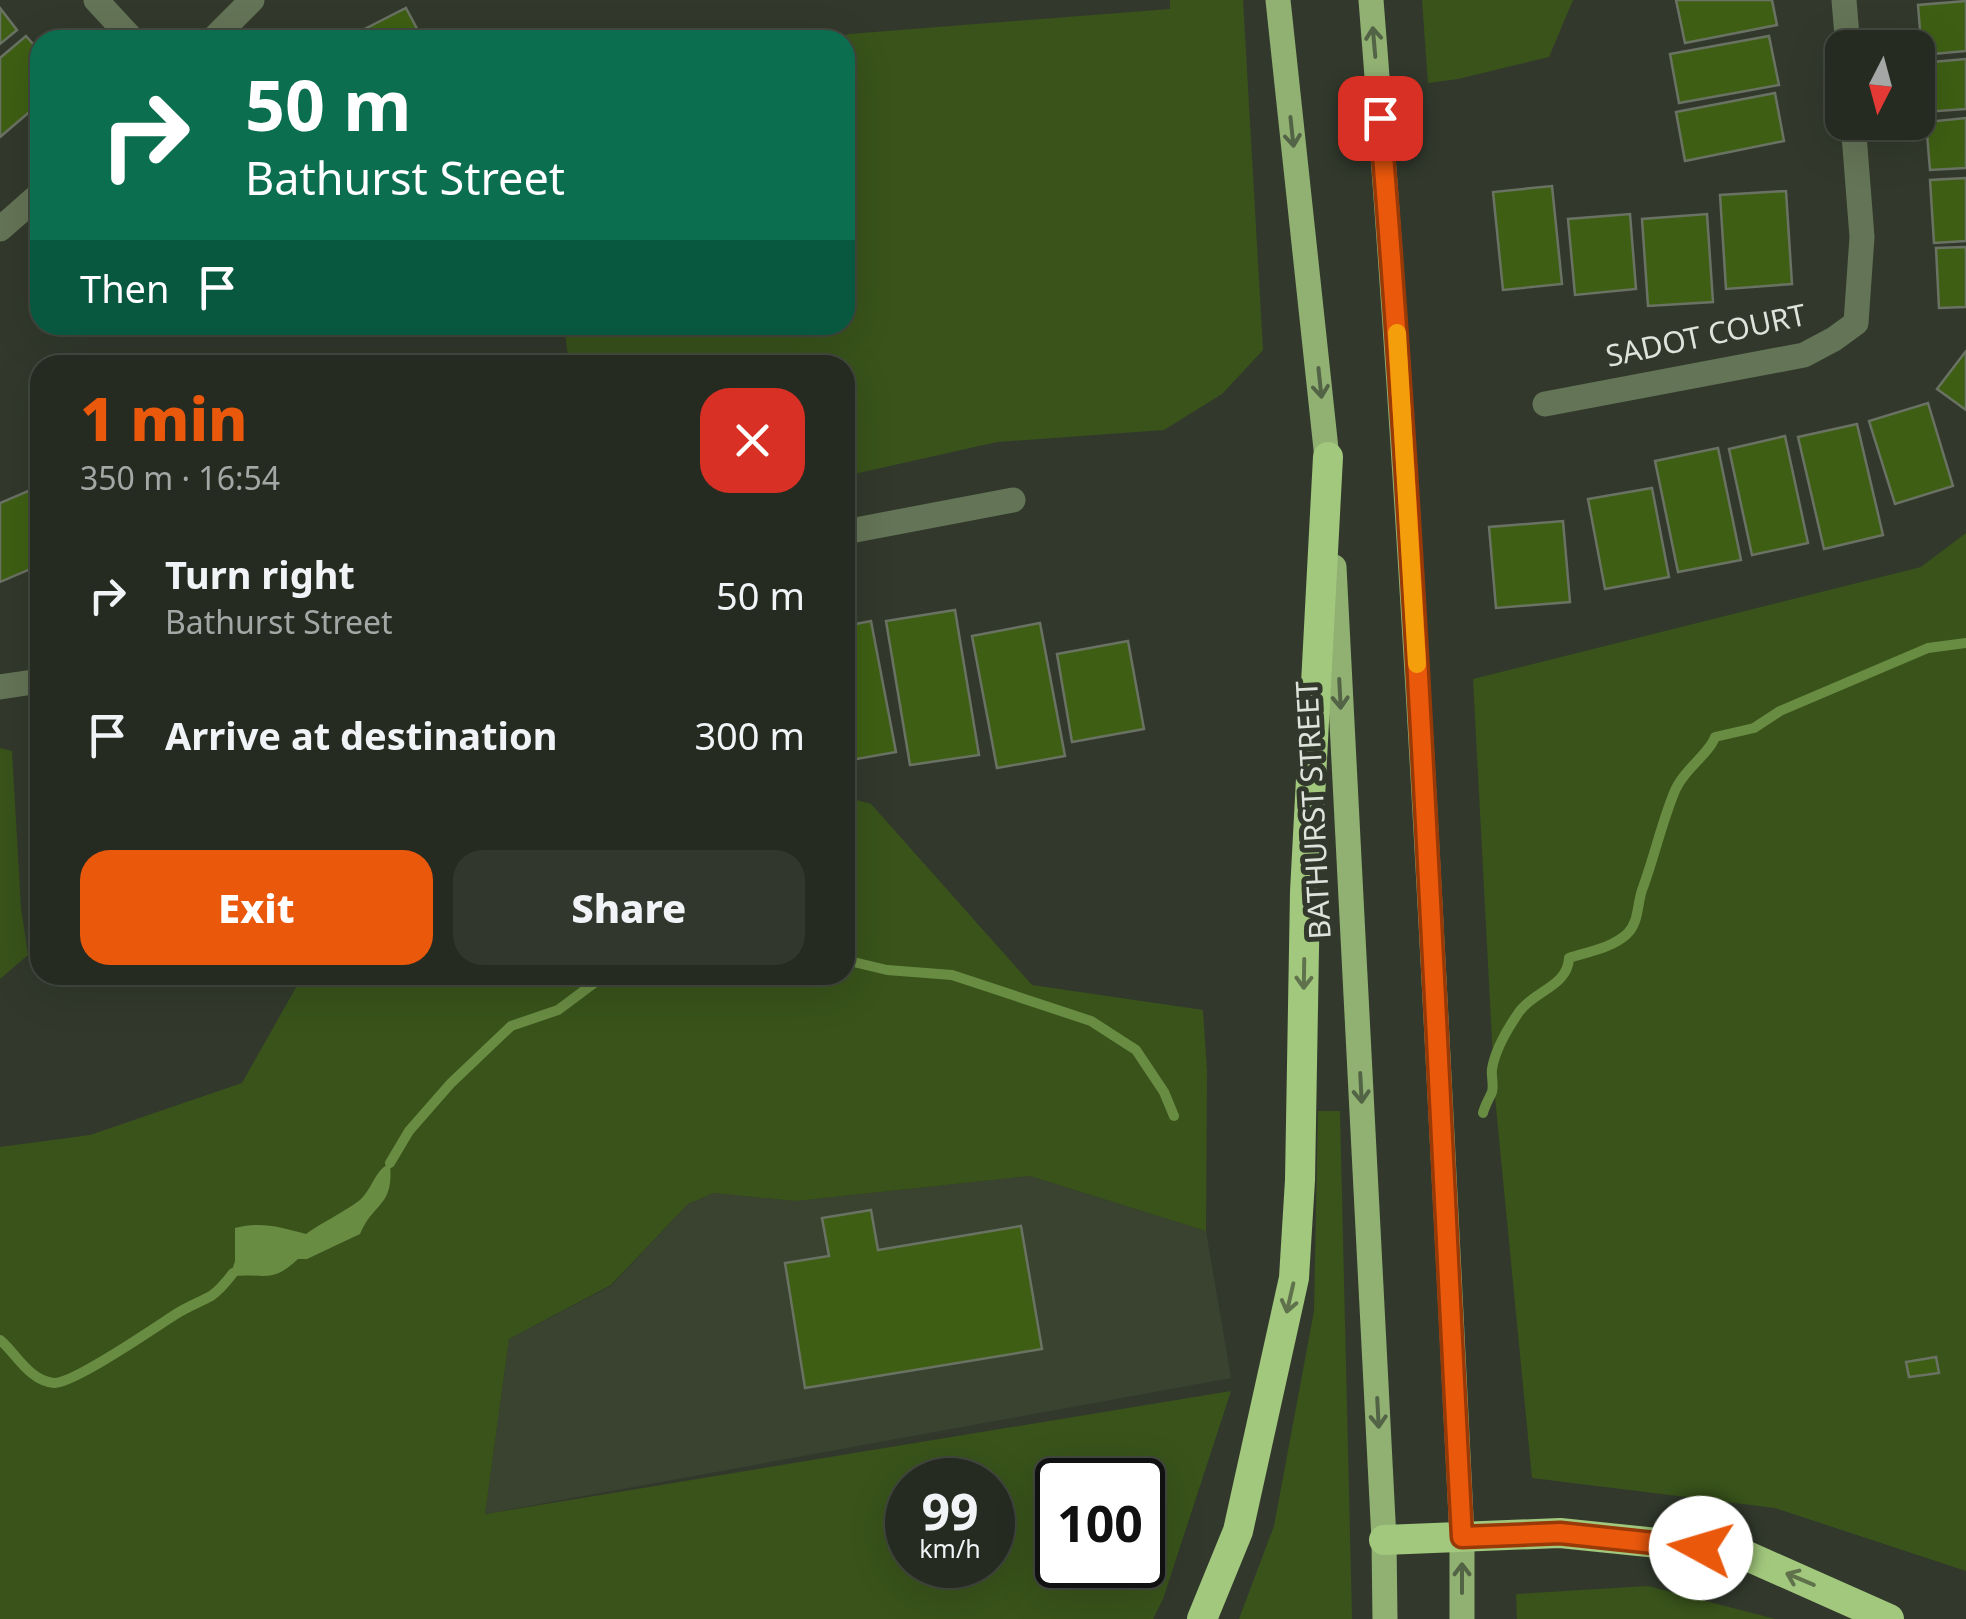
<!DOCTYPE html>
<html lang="en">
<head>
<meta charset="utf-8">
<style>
  :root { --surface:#262b21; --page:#32372e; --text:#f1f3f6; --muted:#a4a7a5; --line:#42473f; --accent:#ea580c }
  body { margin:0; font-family:"Noto Sans",sans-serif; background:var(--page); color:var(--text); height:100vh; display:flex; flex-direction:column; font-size:38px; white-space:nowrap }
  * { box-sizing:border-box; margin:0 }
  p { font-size:32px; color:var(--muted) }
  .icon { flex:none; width:55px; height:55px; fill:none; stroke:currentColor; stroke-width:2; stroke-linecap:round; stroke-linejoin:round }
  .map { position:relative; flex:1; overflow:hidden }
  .side { position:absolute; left:30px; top:355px; width:825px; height:630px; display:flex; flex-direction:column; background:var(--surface); border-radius:30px; box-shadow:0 10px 40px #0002,0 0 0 2px var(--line) }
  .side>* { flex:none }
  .banner { position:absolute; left:30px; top:30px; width:825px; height:305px; border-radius:30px; box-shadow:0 10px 40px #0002,0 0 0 2px var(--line); background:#0b6e4f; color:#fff; overflow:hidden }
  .needle { width:65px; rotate:186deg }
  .controls { position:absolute; left:1825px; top:30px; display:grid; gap:20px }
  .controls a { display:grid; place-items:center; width:110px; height:110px; border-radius:20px; background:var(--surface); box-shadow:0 10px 40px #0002,0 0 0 2px var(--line); font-size:50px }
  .speed { position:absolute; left:885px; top:1458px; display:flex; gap:20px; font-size:50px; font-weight:700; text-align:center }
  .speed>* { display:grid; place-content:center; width:130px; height:130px; border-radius:50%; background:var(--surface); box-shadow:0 10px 40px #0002,0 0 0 2px var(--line); line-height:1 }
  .speed small { font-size:25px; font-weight:400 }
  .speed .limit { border:5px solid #111; border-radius:15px; background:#fff; color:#111 }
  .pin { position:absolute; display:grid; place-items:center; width:85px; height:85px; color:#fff; margin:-42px; border-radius:20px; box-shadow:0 5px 15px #0006 }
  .me { position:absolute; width:110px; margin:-55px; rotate:276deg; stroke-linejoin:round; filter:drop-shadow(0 0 8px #0008) }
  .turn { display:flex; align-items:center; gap:35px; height:210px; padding:0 50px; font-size:45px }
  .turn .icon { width:130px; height:130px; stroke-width:2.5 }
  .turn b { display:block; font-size:70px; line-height:85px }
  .then { display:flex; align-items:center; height:95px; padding:0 50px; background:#0003; gap:20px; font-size:38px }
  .round { display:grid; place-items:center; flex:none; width:105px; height:105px; border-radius:30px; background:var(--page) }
  .headline { display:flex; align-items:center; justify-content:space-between; height:170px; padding:0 50px }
  h1 { font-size:60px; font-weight:800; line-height:75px; color:var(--accent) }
  .primary-button { display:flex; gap:20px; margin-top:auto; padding:20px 50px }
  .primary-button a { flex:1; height:115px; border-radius:30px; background:var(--accent); color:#fff; font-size:40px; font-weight:800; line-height:115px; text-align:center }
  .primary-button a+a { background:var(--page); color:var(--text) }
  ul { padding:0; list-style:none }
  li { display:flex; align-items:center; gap:30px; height:140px; padding:0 50px }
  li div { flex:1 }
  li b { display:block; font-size:38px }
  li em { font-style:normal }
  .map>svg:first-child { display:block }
  .built { fill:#394330 }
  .green { fill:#39531b; fill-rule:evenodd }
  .water { fill:#698c43 }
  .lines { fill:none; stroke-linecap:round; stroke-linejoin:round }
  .stream { stroke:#698c43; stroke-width:10 }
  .building { fill:#3e5f13; stroke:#6a7263; stroke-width:2.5 }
  .minor { stroke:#647456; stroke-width:25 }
  .major { stroke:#91b173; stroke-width:25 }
  .highway { stroke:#a2c87d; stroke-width:30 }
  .oneway { stroke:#536345 }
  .oneway2 { stroke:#5f724c }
  .route-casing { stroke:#983908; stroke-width:25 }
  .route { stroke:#ea580c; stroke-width:18 }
  .slow { stroke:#f59e0b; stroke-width:18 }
  .labels { text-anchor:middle; stroke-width:10; stroke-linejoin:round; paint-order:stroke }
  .street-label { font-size:30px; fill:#dee3db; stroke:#32392c }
</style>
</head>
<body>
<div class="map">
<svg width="1966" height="1619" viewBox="0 0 1966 1619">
  <rect width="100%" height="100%" fill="#32392c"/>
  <path class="built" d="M1030 1176 1206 1231 1231 1378 485 1514 509 1339 611 1286 688 1204 714 1193 796 1201Z"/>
  <g class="green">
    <path d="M1170 0H1243L1263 350 1222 394 1164 430 997 442 845 476V365H569L564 325H845V40H831L849 34 1170 9Z"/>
    <path d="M1422 0H1573L1549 57 1458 79 1428 83Z"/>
    <path d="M1966 533V1571L1775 1508 1532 1478 1495 1097 1473 679 1921 567Z"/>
    <path d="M0 748 12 751 21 908 28 955 0 979Z"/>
    <path d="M845 797 871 804 1032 985 1203 1010 1207 1071 1206 1231 1030 1176 796 1201 714 1193 688 1204 611 1285 509 1339 485 1514 1231 1391 1163 1599 1153 1619H0V1147L90 1135 242 1083 303 975H845ZM908 1480H992V1565H908ZM1058 1480H1142V1565H1058Z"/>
    <path d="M1318 1111H1340L1352 1619H1239L1274 1526 1314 1311Z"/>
    <path d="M1648 1586 1775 1619H1517L1516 1594Z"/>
  </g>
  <path class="water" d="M390 1163C394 1208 374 1201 360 1234L307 1259H298C271 1284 266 1273 235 1276L232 1270 235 1261V1228C260 1221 281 1227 306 1234 322 1222 343 1213 360 1200 373 1188 374 1171 390 1163Z"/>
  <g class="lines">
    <g class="stream">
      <path d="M845 960 887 970 952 975 1091 1021 1136 1050 1164 1092 1174 1116"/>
      <path d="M1483 1113C1485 1105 1489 1099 1492 1092 1494 1085 1491 1076 1492 1069 1495 1050 1508 1028 1519 1012 1534 991 1568 986 1569 958 1587 952 1612 948 1627 934 1639 922 1637 905 1642 890 1654 858 1661 825 1674 793 1682 771 1710 753 1715 737L1754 728 1780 711 1928 648 1966 643"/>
      <path d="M390 1163 409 1131 451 1083 511 1026 558 1010 605 975"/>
      <path d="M0 1340C16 1353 29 1381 54 1383 73 1384 156 1327 176 1314 187 1307 200 1302 211 1296 220 1290 227 1281 233 1273"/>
    </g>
  </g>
  <g class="building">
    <path d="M1676 0H1772L1777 25 1685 43Z"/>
    <path d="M1966 1V51L1922 55 1918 5Z"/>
    <path d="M0 8 17 30 0 44Z"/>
    <path d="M406 8 423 40H343Z"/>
    <path d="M26 36 40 52V103L0 137V58Z"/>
    <path d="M1769 36 1779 85 1679 103 1670 54Z"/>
    <path d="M1966 59V109L1925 112 1921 63Z"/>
    <path d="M1775 93 1784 141 1685 161 1676 112Z"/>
    <path d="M1966 118V168L1930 170 1926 122Z"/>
    <path d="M1966 178V241L1934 243 1930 180Z"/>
    <path d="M1552 186 1562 284 1503 290 1493 192Z"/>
    <path d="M1786 191 1792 284 1726 289 1720 195Z"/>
    <path d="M1630 214 1636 289 1575 295 1568 219Z"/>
    <path d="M1707 214 1713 302 1648 306 1642 219Z"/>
    <path d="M1966 247V307L1939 308 1936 248Z"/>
    <path d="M1966 351V410L1937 389Z"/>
    <path d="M1928 403 1953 486 1895 504 1869 421Z"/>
    <path d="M1857 424 1883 535 1824 549 1798 437Z"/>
    <path d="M1785 436 1808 543 1752 555 1729 449Z"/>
    <path d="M1718 448 1741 560 1678 572 1655 461Z"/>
    <path d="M40 486V565L0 582V503Z"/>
    <path d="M1652 488 1669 577 1605 589 1588 499Z"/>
    <path d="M1563 521 1570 602 1496 608 1489 527Z"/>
    <path d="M955 610 979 755 910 765 886 621Z"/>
    <path d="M871 621 896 752 845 761V626Z"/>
    <path d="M1040 623 1065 756 997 768 972 636Z"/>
    <path d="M1128 641 1144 729 1072 742 1057 654Z"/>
    <path d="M871 1210 878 1250 1021 1226 1042 1349 805 1388 785 1263 829 1256 822 1218Z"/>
    <path d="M1936 1357 1939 1373 1909 1377 1906 1362Z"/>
  </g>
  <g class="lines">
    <g class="minor">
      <path d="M96 0 133 40"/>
      <path d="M1844 0 1848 48"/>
      <path d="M212 40 252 0"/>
      <path d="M0 229 40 194"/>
      <path d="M1545 404 1804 355 1834 339 1856 323 1862 237 1853 122"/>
      <path d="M845 532 1013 500"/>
      <path d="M0 687 40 681"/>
    </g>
    <g class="major">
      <path d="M1278 0 1329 477"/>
      <path d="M1371 0C1412 512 1437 1024 1462 1537V1619"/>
      <path d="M1334 567 1384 1540 1385 1619"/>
    </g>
    <g class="highway">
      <path d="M1384 1540 1560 1533 1736 1551 1889 1619"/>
      <path d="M1202 1619 1238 1531 1294 1278 1300 1180 1305 892 1328 457"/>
    </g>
  </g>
  <defs><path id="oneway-shaft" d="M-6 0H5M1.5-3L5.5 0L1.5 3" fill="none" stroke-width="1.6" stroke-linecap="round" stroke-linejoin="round" transform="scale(2.5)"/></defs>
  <g class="oneway">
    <use href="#oneway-shaft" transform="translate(1374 42) rotate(-95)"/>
    <use href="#oneway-shaft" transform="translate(1292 132) rotate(84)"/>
    <use href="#oneway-shaft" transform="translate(1320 383) rotate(84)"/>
    <use href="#oneway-shaft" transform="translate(1340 694) rotate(87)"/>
    <use href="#oneway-shaft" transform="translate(1361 1088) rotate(87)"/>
    <use href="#oneway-shaft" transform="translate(1378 1413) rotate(87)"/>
    <use href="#oneway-shaft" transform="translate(1462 1578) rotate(-90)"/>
  </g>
  <g class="oneway2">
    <use href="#oneway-shaft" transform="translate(1304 974) rotate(91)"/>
    <use href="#oneway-shaft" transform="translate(1290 1298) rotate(103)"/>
    <use href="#oneway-shaft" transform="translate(1800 1579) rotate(-157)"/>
  </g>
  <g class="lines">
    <g class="route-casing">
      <path id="route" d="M1380 118C1419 590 1437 1064 1462 1537L1560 1533 1701 1548"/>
    </g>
    <use href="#route" class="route"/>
    <path class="slow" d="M1397 333 1417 664"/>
  </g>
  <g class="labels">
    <g class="street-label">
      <text transform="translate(1706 336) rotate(-12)" y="10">SADOT COURT</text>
      <text transform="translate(1314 810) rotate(-93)" y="10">BATHURST STREET</text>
    </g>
  </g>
</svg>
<div class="controls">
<a><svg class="needle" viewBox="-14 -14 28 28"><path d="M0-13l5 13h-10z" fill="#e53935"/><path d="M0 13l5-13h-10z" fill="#a4a7a5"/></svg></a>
</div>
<div class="speed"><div>99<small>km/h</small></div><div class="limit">100</div></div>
<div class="pin" style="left:1380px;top:118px;background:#d93025"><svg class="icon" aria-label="arrive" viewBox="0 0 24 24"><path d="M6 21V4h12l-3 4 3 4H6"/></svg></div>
<svg class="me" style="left:1701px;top:1548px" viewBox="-20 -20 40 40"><circle r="19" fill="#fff"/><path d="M0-13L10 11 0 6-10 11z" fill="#ea580c"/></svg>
<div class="banner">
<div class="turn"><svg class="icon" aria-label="right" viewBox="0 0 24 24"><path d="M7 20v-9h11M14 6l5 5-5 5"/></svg><div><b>50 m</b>Bathurst Street</div></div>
<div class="then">Then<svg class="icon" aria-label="arrive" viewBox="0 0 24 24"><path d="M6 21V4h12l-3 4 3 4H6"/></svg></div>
</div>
<section class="side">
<div class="headline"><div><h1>1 min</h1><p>350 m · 16:54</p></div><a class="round" style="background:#d93025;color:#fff"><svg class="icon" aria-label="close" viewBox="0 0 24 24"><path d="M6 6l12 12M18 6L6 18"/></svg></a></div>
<ul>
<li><svg class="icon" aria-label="right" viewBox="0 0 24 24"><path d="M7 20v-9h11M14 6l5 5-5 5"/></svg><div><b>Turn right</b><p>Bathurst Street</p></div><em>50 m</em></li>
<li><svg class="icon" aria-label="arrive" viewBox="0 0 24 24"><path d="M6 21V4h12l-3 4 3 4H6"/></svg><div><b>Arrive at destination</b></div><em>300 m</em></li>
</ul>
<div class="primary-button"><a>Exit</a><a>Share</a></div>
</section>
</div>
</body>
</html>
